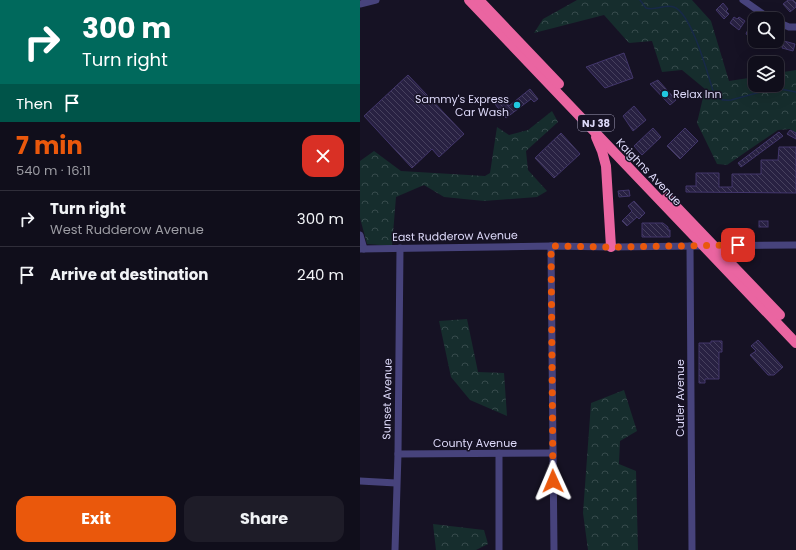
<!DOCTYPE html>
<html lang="en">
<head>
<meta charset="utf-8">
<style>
  :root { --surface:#100e1b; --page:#1e1c28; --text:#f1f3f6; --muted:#9c9ca3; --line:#302e3a; --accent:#ea580c }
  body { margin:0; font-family:Poppins,sans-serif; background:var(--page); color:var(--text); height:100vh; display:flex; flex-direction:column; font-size:15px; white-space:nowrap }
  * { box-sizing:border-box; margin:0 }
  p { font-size:13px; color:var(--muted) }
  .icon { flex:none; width:22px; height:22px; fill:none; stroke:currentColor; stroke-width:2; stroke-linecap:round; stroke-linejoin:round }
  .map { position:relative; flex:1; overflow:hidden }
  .side { display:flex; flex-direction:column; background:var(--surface); width:360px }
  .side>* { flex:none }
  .guide { background:#00695c; color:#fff; overflow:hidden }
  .tools { position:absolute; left:388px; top:12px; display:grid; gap:8px }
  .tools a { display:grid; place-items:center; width:36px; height:36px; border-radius:8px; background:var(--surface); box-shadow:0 4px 16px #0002,0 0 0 1px var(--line); font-size:20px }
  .pin { position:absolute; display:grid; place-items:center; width:34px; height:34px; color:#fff; margin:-17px; border-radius:8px; box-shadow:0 2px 6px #0006 }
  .me { position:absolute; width:44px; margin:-22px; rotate:359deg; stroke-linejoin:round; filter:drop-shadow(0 0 3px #0008) }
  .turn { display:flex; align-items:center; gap:14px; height:84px; padding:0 16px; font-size:18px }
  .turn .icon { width:52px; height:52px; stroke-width:2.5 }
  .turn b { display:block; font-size:28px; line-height:34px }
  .then { display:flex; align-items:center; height:38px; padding:0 16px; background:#0003; gap:8px; font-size:15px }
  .round { display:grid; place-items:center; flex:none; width:42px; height:42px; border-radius:12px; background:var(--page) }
  .summary { display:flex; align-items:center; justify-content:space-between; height:68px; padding:0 16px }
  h1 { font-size:24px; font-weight:700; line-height:30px; color:var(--accent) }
  .action { display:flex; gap:8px; margin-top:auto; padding:8px 16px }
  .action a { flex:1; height:46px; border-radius:12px; background:var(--accent); color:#fff; font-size:16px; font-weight:700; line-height:46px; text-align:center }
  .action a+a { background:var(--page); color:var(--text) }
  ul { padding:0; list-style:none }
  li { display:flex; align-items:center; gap:12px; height:56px; padding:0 16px; border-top:1px solid var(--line) }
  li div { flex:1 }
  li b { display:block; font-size:15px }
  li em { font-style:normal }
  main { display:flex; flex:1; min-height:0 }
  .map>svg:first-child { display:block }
  .forest { fill:url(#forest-crowns) }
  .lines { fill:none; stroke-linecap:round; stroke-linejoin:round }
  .stream { stroke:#172948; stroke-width:1.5 }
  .building { fill:url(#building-back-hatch); stroke:#42366b }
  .minor { stroke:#47437c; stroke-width:7 }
  .highway { stroke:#ea65a1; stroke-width:10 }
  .route { stroke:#ea580c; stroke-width:7; stroke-dasharray:0 12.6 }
  .poi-dot { fill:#20c8e0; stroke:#161224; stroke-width:1.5 }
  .labels { text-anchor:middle; stroke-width:3; stroke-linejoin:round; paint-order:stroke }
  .shield { fill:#161224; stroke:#a29eba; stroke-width:1 }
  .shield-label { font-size:10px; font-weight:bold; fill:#dedafa }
  .poi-label { font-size:11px; fill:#dedafa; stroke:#161224; text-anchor:start }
  .street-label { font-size:11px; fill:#dedafa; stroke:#161224 }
</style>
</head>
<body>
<main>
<section class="side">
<div class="guide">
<div class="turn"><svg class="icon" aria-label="right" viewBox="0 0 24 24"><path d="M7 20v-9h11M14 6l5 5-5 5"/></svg><div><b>300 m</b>Turn right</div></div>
<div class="then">Then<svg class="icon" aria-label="arrive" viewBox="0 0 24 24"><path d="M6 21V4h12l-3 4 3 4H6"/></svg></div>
</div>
<div class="summary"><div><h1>7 min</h1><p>540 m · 16:11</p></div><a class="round" style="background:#d93025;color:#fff"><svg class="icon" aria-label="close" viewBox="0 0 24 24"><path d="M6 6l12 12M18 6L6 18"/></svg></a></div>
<ul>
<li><svg class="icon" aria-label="right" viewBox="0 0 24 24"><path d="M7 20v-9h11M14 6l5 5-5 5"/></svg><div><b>Turn right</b><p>West Rudderow Avenue</p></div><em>300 m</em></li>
<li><svg class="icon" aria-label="arrive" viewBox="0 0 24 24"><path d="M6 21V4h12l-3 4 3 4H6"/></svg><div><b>Arrive at destination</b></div><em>240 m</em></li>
</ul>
<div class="action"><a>Exit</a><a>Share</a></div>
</section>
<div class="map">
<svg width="436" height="550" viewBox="0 0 436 550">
  <defs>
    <pattern id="forest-crowns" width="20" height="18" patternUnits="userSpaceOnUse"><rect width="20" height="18" fill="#162d2d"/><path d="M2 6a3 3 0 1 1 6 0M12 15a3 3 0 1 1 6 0" fill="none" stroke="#374b4c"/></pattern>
    <pattern id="building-back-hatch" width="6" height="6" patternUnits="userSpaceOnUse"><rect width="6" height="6" fill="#282142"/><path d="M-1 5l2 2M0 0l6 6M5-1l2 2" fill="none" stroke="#47415e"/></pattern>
  </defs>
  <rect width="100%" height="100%" fill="#161224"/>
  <g class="forest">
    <path d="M217 0H332L351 21 369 81 395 77V85H417V73L436 70V133L430 129 418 130 367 165 357 164 337 123 345 89 322 70 302 72 292 41 269 43 244 15 174 33 183 19Z"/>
    <path d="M192 111 198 122 166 151 168 170 187 191 177 197 124 201 84 197 64 185 36 197 32 246 7 244 0 218V161L14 151 41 171 125 176 130 173 137 127 149 135 168 130Z"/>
    <path d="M107 319 118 372 144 373 147 416 110 400 91 377 79 321Z"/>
    <path d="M264 390 277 431 260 441 259 464 276 471 278 550H228L223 513 231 403Z"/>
    <path d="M73 524 124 530 128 544 116 550H76Z"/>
  </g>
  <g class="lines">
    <path class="stream" d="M280 0 286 8C296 11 304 4 314 7 332 14 348 75 354 94 358 100 364 101 371 100L415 88 436 92"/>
  </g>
  <g class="building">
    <path d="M428 0H433L436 3V7L430 12 423 4Z"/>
    <path d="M363 3 368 9 366 11 369 14 364 19 356 10Z"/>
    <path d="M374 17 377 19 379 17 385 21 379 30 370 23Z"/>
    <path d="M395 25V39L386 34 389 27 392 29Z"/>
    <path d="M404 41H416L414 48 403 45Z"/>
    <path d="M424 41 435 44 433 51 422 48Z"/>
    <path d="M264 53 273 78 245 88 226 67Z"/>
    <path d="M48 75 104 134 79 157 72 149 52 168 4 116Z"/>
    <path d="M298 80 316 100 310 105 290 84Z"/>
    <path d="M170 89 178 99 174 102 171 99 146 118 135 104 143 98 149 106Z"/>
    <path d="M274 106 286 120 273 131 263 116Z"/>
    <path d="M293 128 301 137 282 155 274 146Z"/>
    <path d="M325 128 338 141 320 159 307 146Z"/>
    <path d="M430 130 436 133V139L427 134Z"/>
    <path d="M419 132 423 136 381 167 378 163Z"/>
    <path d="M201 133 220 154 194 178 175 158Z"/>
    <path d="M419 147H436V193L326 192V186H336V173H359V187H372V174H401V160H418Z"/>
    <path d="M269 190 270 196 259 197 258 191Z"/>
    <path d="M274 201 285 213 279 219 277 217 267 226 262 221 272 211 268 206Z"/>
    <rect x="399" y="221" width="9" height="6"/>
    <path d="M282 223H303L308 227V230H310V237H282Z"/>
    <path d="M398 340 423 367 414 375H408L390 355 396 351 391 346Z"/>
    <path d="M351 341H362V352H359V379H345V383H339V343H351Z"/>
  </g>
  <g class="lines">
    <g class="minor">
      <path d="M383 0 410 19"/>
      <path d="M0 4 16 0"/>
      <path d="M417 22 429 27H436"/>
      <path d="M0 235 4 249"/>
      <path d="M191 246 194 550"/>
      <path d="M330 246 332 550"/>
      <path d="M0 249 191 246 251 247 436 245"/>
      <path d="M139 453V550"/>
      <path d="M38 454 193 453"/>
      <path d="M0 481 36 483"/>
      <path d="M35 550 38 454 40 248"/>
    </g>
    <g class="highway">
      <path d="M109 0 436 343"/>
      <path d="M119 0 199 84"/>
      <path d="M236 137 242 151 246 166 251 247"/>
      <path d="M307 197 420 315"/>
    </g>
  </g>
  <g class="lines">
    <path class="route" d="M193 481 191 246 251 247 378 245"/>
  </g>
  <g class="poi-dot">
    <circle cx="305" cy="94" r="4"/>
    <circle cx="157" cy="105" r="4"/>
  </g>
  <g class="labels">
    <rect class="shield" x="218" y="115" width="36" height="16" rx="3"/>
    <g class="shield-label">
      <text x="236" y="127">NJ 38</text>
    </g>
    <g class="poi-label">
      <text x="313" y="98">Relax Inn</text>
      <text x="149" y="103" text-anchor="end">Sammy's Express<tspan x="149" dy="13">Car Wash</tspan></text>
    </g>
    <g class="street-label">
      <text transform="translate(289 172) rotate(46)" y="4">Kaighns Avenue</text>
      <text transform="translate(95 236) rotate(-1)" y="4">East Rudderow Avenue</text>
      <text transform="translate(320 398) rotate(-90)" y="4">Cutler Avenue</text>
      <text transform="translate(27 399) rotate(-89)" y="4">Sunset Avenue</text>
      <text x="115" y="447">County Avenue</text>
    </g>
  </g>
</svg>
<div class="tools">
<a><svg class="icon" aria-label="search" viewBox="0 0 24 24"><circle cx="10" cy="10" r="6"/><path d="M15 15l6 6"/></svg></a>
<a><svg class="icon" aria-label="layers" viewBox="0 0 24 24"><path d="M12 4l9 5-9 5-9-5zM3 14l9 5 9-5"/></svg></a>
</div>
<div class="pin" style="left:378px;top:245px;background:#d93025"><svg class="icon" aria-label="arrive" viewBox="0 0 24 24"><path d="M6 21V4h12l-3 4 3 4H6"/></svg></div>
<svg class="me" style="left:193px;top:481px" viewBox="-20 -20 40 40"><path d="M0-17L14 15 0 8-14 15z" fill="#ea580c" stroke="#fff" stroke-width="4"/></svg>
</div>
</main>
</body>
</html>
